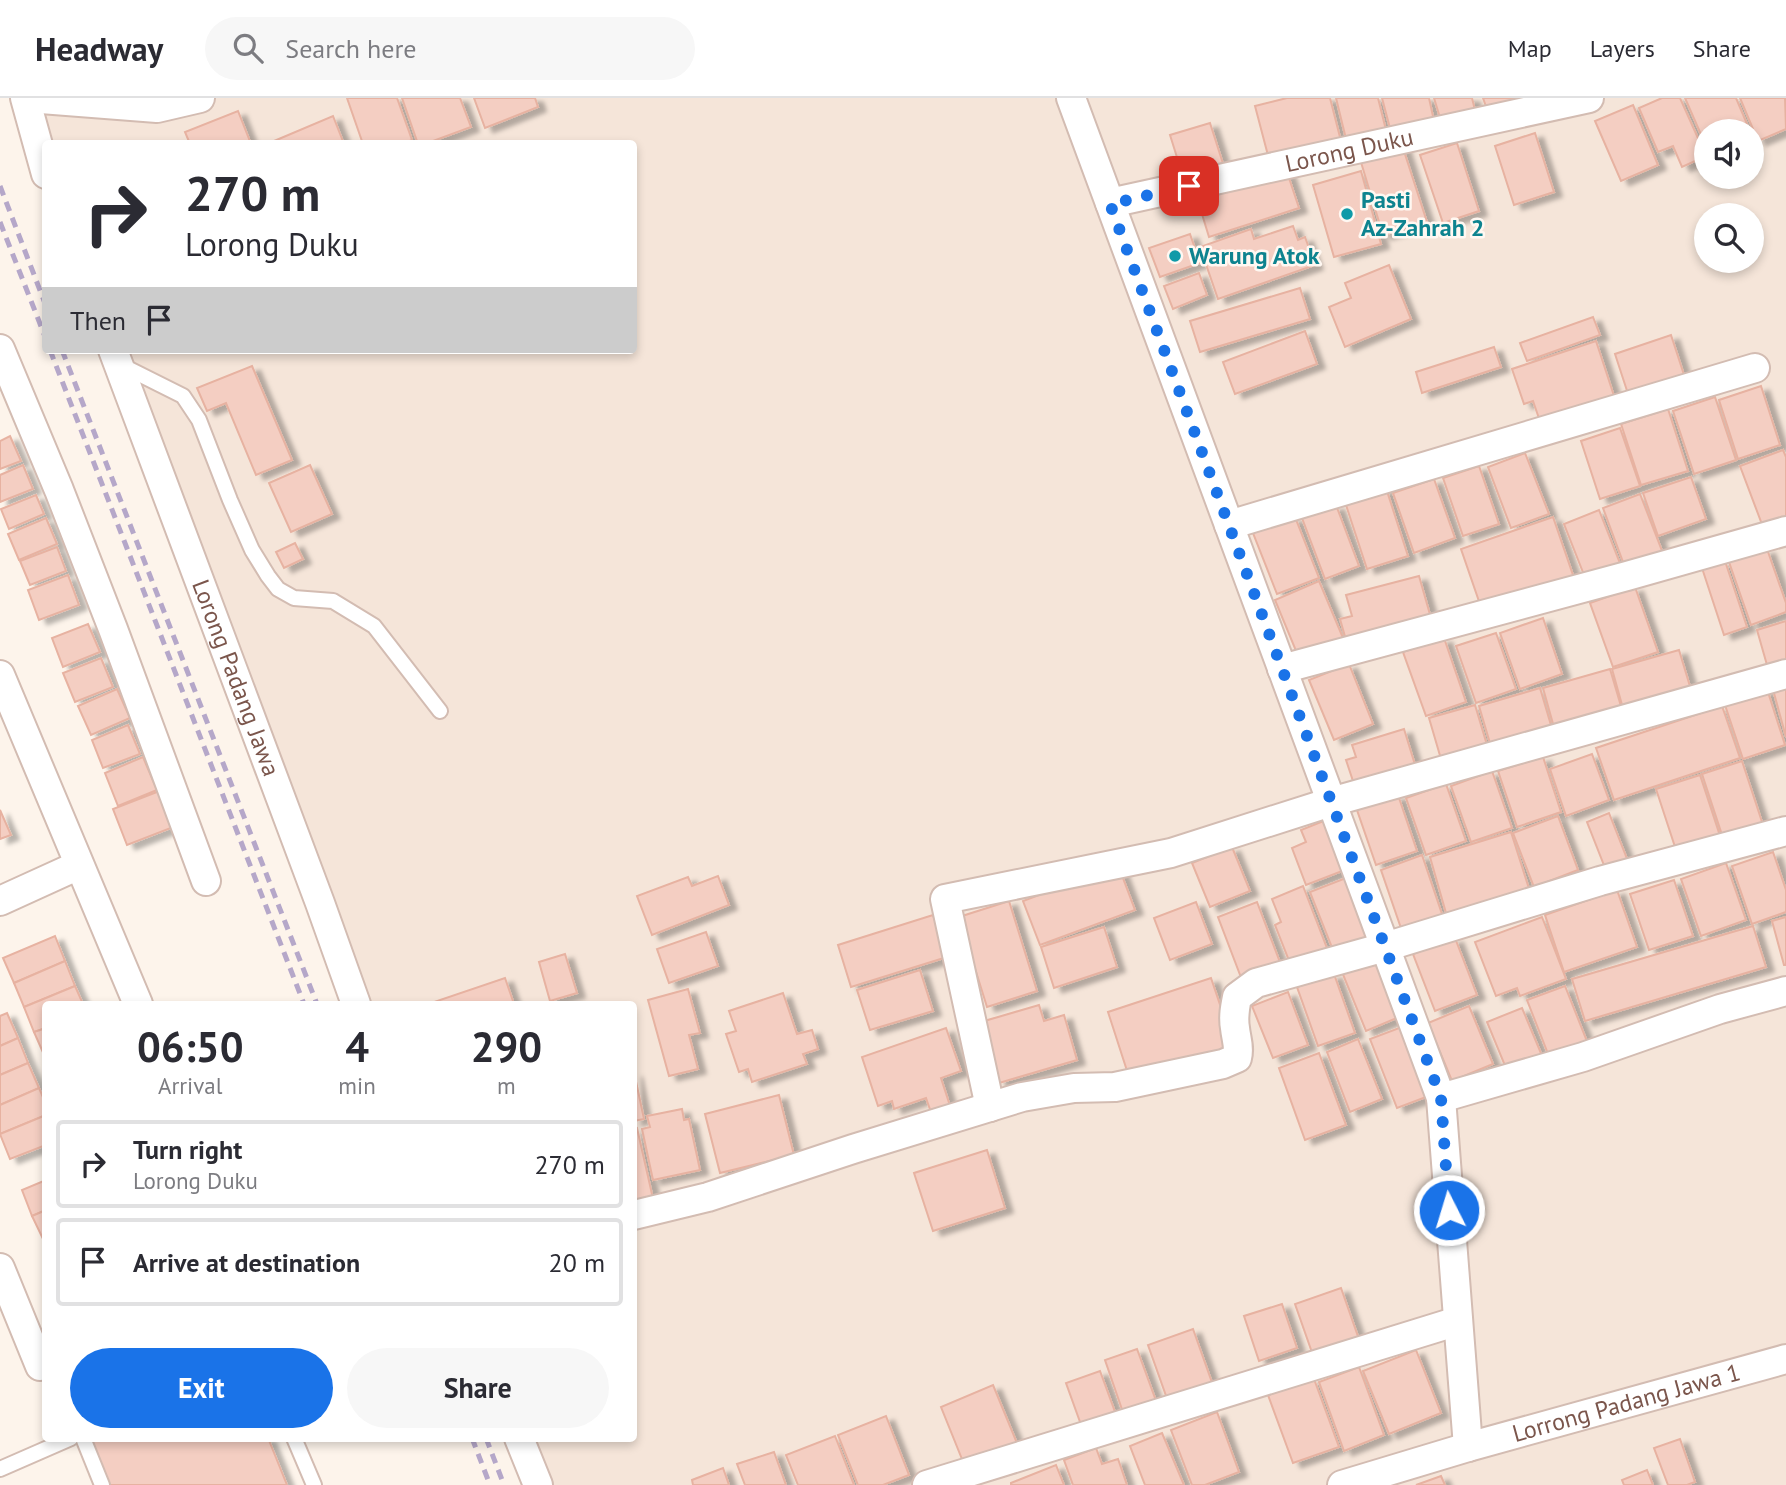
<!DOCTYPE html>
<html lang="en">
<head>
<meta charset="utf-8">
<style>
  :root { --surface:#fff; --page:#f7f7f7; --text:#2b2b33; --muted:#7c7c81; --line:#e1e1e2; --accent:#1a73e8 }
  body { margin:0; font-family:"PT Sans",sans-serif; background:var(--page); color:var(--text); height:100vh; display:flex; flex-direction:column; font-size:26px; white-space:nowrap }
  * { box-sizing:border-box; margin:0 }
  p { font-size:23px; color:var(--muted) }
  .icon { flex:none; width:38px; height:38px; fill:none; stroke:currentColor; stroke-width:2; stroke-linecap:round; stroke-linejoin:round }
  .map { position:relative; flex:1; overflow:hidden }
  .panel { position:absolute; left:42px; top:903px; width:595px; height:441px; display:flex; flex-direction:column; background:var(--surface); border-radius:7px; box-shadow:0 4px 10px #0003 }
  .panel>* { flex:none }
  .top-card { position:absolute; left:42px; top:42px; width:595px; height:214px; border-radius:7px; box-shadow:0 4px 10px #0003; background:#fff; color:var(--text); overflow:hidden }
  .buttons { position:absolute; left:1694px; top:21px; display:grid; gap:14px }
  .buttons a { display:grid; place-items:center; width:70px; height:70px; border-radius:50%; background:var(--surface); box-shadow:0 4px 10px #0003; font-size:35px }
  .pin { position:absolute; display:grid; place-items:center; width:60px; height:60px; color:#fff; margin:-30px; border-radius:14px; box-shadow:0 4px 10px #0006 }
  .me { position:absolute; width:77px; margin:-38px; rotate:355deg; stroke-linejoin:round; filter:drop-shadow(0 0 5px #0008) }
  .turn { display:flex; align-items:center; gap:24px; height:147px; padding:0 28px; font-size:32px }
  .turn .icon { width:91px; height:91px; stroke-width:2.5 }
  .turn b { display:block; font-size:49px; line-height:60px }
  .then { display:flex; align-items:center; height:66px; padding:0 28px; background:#0003; gap:14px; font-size:26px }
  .eta { display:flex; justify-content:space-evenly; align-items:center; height:119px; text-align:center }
  .eta b { font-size:42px; font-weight:600; line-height:49px }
  .button { display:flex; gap:14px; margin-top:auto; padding:14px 28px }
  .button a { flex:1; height:80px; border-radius:42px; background:var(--accent); color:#fff; font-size:28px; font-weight:600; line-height:80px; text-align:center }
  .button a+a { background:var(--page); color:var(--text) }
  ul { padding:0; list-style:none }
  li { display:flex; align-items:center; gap:21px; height:88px; margin:0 14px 10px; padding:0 14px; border:4px solid var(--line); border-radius:7px }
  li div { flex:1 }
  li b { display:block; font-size:26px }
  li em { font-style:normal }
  header { display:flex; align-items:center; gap:42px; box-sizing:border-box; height:98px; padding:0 35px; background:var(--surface); border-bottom:2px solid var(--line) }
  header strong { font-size:33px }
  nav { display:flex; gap:38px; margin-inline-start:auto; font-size:24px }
  .search { width:490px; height:63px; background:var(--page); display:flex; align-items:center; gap:18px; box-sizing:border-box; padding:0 24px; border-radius:38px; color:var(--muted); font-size:26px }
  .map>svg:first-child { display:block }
  .residential { fill:#f5e5d9; fill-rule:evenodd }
  .building { fill:#f4cec2; stroke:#e7b2a1; stroke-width:2; filter:url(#shadow) }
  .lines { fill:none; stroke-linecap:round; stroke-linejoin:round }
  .lane-casing { stroke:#d3bcb2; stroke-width:18 }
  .street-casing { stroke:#d3bcb2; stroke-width:32 }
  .lane { stroke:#fff; stroke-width:14 }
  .street { stroke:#fff; stroke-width:28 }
  .rail { stroke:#b5a7c9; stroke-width:5; stroke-dasharray:10 7; stroke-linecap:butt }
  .route { stroke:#1a73e8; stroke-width:12; stroke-dasharray:0 21.6 }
  .culture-dot { fill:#0f9aa8; stroke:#fff8f2; stroke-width:2.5 }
  .labels { text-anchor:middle; stroke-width:5; stroke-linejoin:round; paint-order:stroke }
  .street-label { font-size:24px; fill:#7b564c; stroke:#fff8f2 }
  .culture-label { font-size:24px; font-weight:bold; fill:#0d838f; stroke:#fff8f2; text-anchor:start }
</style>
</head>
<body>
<header>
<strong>Headway</strong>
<div class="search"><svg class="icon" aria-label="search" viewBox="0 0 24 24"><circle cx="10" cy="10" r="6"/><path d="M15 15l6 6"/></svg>Search here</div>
<nav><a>Map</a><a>Layers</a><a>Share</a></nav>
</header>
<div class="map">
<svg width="1786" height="1387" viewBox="0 0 1786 1387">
  <defs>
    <filter id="shadow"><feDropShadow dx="8" dy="4.5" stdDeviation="2" flood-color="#0004"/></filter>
  </defs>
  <rect width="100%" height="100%" fill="#fdf4eb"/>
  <path class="residential" d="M14 0H1786V1387H540L522 1341 634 1340V906H357L109 252H634V46H46ZM1706 33H1752V79H1706ZM1706 117H1752V163H1706Z"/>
  <g class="building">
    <path d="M347 0H397L412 42 403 46H363Z"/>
    <path d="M402 0H460L471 29 425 46H418Z"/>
    <path d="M474 0H535L538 9 485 30Z"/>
    <path d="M1287 0H1330L1342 47 1270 65 1255 8Z"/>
    <path d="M1336 0H1378L1387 36 1347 45Z"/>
    <path d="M1382 0H1429L1434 23 1391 34Z"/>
    <path d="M1434 0H1472L1475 12 1441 23Z"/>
    <path d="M1483 0H1526L1489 17Z"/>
    <path d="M1662 0H1680L1706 58 1682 69 1673 48 1658 54 1639 10Z"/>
    <path d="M1685 0H1736L1750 33H1706V48Z"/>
    <path d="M1740 0H1785L1786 31 1758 43Z"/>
    <path d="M1633 7 1658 67 1621 83 1595 23Z"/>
    <path d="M238 13 251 46H190L185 34Z"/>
    <path d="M333 18 344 46H267Z"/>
    <path d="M1210 25 1226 75 1186 88 1170 37Z"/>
    <path d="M1535 35 1554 94 1514 107 1495 48Z"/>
    <path d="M1457 45 1479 113 1443 125 1420 57Z"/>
    <path d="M1402 47 1427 124 1383 137 1360 61Z"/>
    <path d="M1361 73 1381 146 1334 159 1313 87Z"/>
    <path d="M1287 74 1299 110 1209 139 1198 103Z"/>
    <path d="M1293 128 1298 142 1305 139 1315 167 1218 201 1200 149 1251 131 1254 141Z"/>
    <path d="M1190 136 1200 165 1160 179 1149 150Z"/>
    <path d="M1389 167 1411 221 1345 249 1329 209 1351 200 1345 185Z"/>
    <path d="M1199 175 1207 197 1173 211 1164 188Z"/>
    <path d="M1300 190 1310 221 1200 254 1190 223Z"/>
    <path d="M1593 219 1600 237 1527 263 1520 245Z"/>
    <path d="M1305 233 1317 266 1235 296 1223 264Z"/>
    <path d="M1671 237 1687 286 1631 305 1615 256Z"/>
    <path d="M1596 243 1617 307 1543 332 1533 303 1524 306 1512 271Z"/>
    <path d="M1494 249 1501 269 1422 295 1416 274Z"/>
    <path d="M252 268 292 362 256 377 226 305 207 313 197 290Z"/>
    <path d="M1761 288 1780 347 1738 361 1719 302Z"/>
    <path d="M1715 299 1736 362 1694 376 1673 313Z"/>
    <path d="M1668 311 1688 373 1641 387 1621 326Z"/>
    <path d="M1620 330 1640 388 1600 401 1581 343Z"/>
    <path d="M10 338 21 363 0 371V343Z"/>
    <path d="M1783 352 1786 359V430L1766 437 1740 368Z"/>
    <path d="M1525 355 1549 416 1511 430 1488 369Z"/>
    <path d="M23 367 33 391 0 404V377Z"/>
    <path d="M310 367 332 416 291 434 269 385Z"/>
    <path d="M1479 368 1499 426 1463 438 1443 380Z"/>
    <path d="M1691 379 1706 421 1658 438 1643 395Z"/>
    <path d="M1434 381 1455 440 1414 455 1393 395Z"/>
    <path d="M1386 390 1408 458 1367 471 1345 404Z"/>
    <path d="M1640 396 1664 458 1626 472 1603 410Z"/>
    <path d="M36 397 44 416 9 431 1 411Z"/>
    <path d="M1336 407 1359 468 1325 481 1302 420Z"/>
    <path d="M1599 412 1623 473 1588 487 1564 426Z"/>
    <path d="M1295 419 1319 480 1277 496 1253 435Z"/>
    <path d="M1553 419 1574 480 1482 512 1461 451Z"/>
    <path d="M46 420 57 446 19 462 8 436Z"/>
    <path d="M295 445 303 461 284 470 276 454Z"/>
    <path d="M57 449 66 473 30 487 20 463Z"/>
    <path d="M1767 451 1786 505V514L1751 527 1729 464Z"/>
    <path d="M1725 463 1747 529 1724 537 1702 470Z"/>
    <path d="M68 477 79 507 39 522 28 492Z"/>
    <path d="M1419 478 1431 520 1346 542 1340 521 1352 518 1346 497Z"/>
    <path d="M1319 483 1346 547 1301 565 1275 502Z"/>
    <path d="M1635 489 1658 554 1613 569 1590 505Z"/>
    <path d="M1543 520 1562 576 1520 591 1500 535Z"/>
    <path d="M1786 523V569L1769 574 1757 532Z"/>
    <path d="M88 526 100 554 63 569 52 540Z"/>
    <path d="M1496 535 1516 591 1476 605 1456 548Z"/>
    <path d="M1444 540 1466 604 1426 618 1403 554Z"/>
    <path d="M1679 552 1692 595 1624 614 1612 571Z"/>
    <path d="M101 560 113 589 75 604 63 575Z"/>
    <path d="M1349 566 1373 626 1334 642 1309 582Z"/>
    <path d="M1610 571 1623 615 1555 633 1543 590Z"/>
    <path d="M1786 584V639L1772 588Z"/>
    <path d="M1540 590 1553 634 1492 652 1479 608Z"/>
    <path d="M117 591 130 620 91 637 78 608Z"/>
    <path d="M1767 591 1785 647 1743 661 1724 604Z"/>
    <path d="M1475 607 1487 647 1441 661 1429 620Z"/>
    <path d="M1722 608 1740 660 1614 702 1596 650Z"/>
    <path d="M128 627 140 656 103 670 92 642Z"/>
    <path d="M1404 631 1416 670 1355 689 1346 662 1356 659 1352 647Z"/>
    <path d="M1592 656 1609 702 1566 718 1550 671Z"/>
    <path d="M143 659 157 692 118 708 105 675Z"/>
    <path d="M1543 659 1561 714 1517 729 1498 673Z"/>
    <path d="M1742 663 1764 730 1724 743 1702 676Z"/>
    <path d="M1492 673 1512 730 1471 744 1451 688Z"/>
    <path d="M1700 677 1722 744 1678 758 1656 691Z"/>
    <path d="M1446 686 1466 743 1426 757 1406 700Z"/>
    <path d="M162 692 176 728 127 747 113 711Z"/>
    <path d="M1398 697 1417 753 1376 767 1357 712Z"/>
    <path d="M0 712 11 737 0 741Z"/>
    <path d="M1609 715 1631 771 1609 780 1587 724Z"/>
    <path d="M1558 718 1578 772 1534 789 1513 735Z"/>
    <path d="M1326 722 1350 770 1306 787 1292 750 1306 744 1301 732Z"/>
    <path d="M1511 734 1531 797 1448 822 1430 759Z"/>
    <path d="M1232 749 1250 793 1210 809 1192 765Z"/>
    <path d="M1773 754 1786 792V814L1752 826 1732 768Z"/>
    <path d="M1422 757 1444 822 1403 836 1381 772Z"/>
    <path d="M1726 765 1746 822 1701 838 1681 781Z"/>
    <path d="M1118 767 1135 812 1040 847 1023 803Z"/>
    <path d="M718 778 729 807 652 837 637 798 688 779 692 788Z"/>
    <path d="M1351 778 1376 840 1335 857 1310 794Z"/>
    <path d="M1674 782 1693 838 1649 852 1630 796Z"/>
    <path d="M1303 788 1330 858 1290 865 1275 827 1281 824 1272 801Z"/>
    <path d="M1617 792 1637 849 1564 874 1545 817Z"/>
    <path d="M1009 803 1037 893 987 909 959 819Z"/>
    <path d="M1196 804 1212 846 1170 862 1154 820Z"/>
    <path d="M1257 804 1281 867 1242 882 1218 819Z"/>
    <path d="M933 817 947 859 851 889 838 847Z"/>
    <path d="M1542 819 1566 881 1520 898 1517 890 1496 898 1475 844Z"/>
    <path d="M1786 819V867H1784L1772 823Z"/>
    <path d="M1753 828 1766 869 1585 923 1572 881Z"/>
    <path d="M1104 829 1117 869 1054 890 1041 849Z"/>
    <path d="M706 834 718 868 669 885 657 851Z"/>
    <path d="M55 838 65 863 14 885 3 860Z"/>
    <path d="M1455 840 1477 897 1435 913 1413 856Z"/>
    <path d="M565 856 577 895 550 903 539 864Z"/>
    <path d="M1380 858 1404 917 1366 933 1342 874Z"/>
    <path d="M65 863 75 888 24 909 14 885Z"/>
    <path d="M920 872 933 913 870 932 857 892Z"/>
    <path d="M1334 876 1355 935 1318 948 1297 889Z"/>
    <path d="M505 880 514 906H435L434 904Z"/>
    <path d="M1211 880 1236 954 1130 982 1108 914Z"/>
    <path d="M75 888 83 906H46V930L34 934 24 909Z"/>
    <path d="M1565 888 1590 951 1552 966 1527 902Z"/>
    <path d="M688 891 700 935 689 937 698 971 669 978 648 902Z"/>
    <path d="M1288 894 1308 947 1273 960 1252 908Z"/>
    <path d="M783 895 797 936 812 932 818 951 803 956 807 966 752 984 748 971 739 974 726 936 736 933 729 913Z"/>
    <path d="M1039 907 1044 923 1064 917 1077 962 999 985 981 924Z"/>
    <path d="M1469 908 1493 966 1452 983 1428 925Z"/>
    <path d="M1522 910 1543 960 1508 975 1487 924Z"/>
    <path d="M7 915 18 940 0 948V918Z"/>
    <path d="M1407 927 1434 996 1397 1010 1370 941Z"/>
    <path d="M46 930V959H45L34 934Z"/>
    <path d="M946 930 961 973 941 980 952 1014 933 1020 926 1000 894 1011 892 1003 878 1008 862 959Z"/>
    <path d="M18 940 28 965 0 977V948Z"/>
    <path d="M1358 941 1382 1001 1350 1014 1327 954Z"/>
    <path d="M1319 955 1346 1027 1305 1042 1279 970Z"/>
    <path d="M28 965 39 990 0 1007V977Z"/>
    <path d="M634 974 644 1021 634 1023Z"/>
    <path d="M39 990 46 1006V1017L0 1036V1007Z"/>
    <path d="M779 997 794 1057 720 1075 705 1016Z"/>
    <path d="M682 1011 684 1022 689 1021 700 1072 653 1082 642 1031 650 1029 647 1018Z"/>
    <path d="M46 1017V1047L10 1061 0 1036Z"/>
    <path d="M637 1030 654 1105 634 1110V1031Z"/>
    <path d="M987 1052 1005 1110 933 1133 914 1075Z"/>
    <path d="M46 1082V1112L32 1118 22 1092Z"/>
    <path d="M46 1112V1143H44L32 1118Z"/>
    <path d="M1341 1190 1361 1247 1315 1263 1295 1206Z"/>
    <path d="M1282 1206 1297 1250 1259 1263 1244 1218Z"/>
    <path d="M1193 1231 1215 1293 1170 1309 1148 1247Z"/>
    <path d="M1137 1251 1159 1311 1126 1323 1105 1262Z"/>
    <path d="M1416 1252 1441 1315 1389 1336 1363 1273Z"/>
    <path d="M1359 1269 1384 1337 1344 1353 1319 1284Z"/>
    <path d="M1100 1273 1118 1322 1084 1335 1066 1285Z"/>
    <path d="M1314 1281 1339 1349 1293 1365 1268 1297Z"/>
    <path d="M993 1287 1019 1350 966 1371 941 1309Z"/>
    <path d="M1217 1314 1239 1374 1205 1387H1192L1171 1332Z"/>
    <path d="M886 1318 909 1377 883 1387H858L838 1337Z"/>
    <path d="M1162 1335 1184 1387H1145L1130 1348Z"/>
    <path d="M835 1338 854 1387H798L786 1357Z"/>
    <path d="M96 1340H268L287 1387H108L90 1343Z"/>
    <path d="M1680 1341 1695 1384 1687 1387H1668L1654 1350Z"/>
    <path d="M1096 1350 1102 1366 1118 1361 1127 1387H1073L1064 1362Z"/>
    <path d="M774 1354 786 1387H745L737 1366Z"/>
    <path d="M1056 1367 1064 1387H1011V1385Z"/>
    <path d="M723 1370 729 1387H693L692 1382Z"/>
    <path d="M1647 1372 1653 1387H1624L1622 1382Z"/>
    <path d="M1441 1378 1445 1387H1416Z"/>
  </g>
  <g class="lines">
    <g class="lane-casing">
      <g id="lane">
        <path d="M121 267 183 298 199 322 230 402 252 452 268 478 278 491 294 500 333 503 374 528 440 613"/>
        <path d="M83 1340 102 1387"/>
        <path d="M294 1340 314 1387"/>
        <path d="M0 1371 71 1340"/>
      </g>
    </g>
    <g class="street-casing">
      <g id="street">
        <path d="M25 0 46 76"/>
        <path d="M28 0 157 10 200 0"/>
        <path d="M1071 0 1441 1000 1468 1349"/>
        <path id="s1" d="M1110 105 1589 0"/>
        <path d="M0 251 59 392 113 531 206 783"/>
        <path id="s2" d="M113 252 320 805 356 906"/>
        <path d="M1229 427 1755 270"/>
        <path d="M1282 571 1627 478 1786 433"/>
        <path d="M0 577 138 906"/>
        <path d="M0 803 79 767"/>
        <path d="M1441 1000 1583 959 1720 911 1786 893"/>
        <path d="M990 1009 945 801 1171 755 1331 704 1786 576"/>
        <path d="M634 1117 708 1099 853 1051 1022 999 1074 990 1115 989 1223 966 1237 960C1240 949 1236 941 1235 930 1233 919 1235 909 1237 899L1256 885 1385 849 1600 783 1786 733"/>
        <path d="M0 1170 40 1268"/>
        <path d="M519 1340 538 1387"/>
        <path d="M927 1387 1458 1223"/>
        <path id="s3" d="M1342 1387 1468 1349 1786 1261"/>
      </g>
    </g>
    <use href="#lane" class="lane"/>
    <use href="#street" class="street"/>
    <g class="rail">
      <path d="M0 88 46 208"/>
      <path d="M0 124 46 241"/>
      <path d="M50 252 304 906"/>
      <path d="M62 252 317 906"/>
      <path d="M472 1340 490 1387"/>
      <path d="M486 1340 504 1387"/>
    </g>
  </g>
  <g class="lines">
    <path class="route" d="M1189 88 1110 106 1441 1000 1449 1112"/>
  </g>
  <g class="culture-dot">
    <circle cx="1347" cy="116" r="7"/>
    <circle cx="1175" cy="158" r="7"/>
  </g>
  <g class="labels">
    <g class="street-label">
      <text dy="8" stroke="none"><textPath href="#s1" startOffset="245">Lorong Duku</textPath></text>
      <text dy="8" stroke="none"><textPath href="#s2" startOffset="350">Lorong Padang Jawa</textPath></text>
      <text dy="8" stroke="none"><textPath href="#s3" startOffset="296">Lorrong Padang Jawa 1</textPath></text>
    </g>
    <g class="culture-label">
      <text x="1361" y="110">Pasti<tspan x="1361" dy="28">Az-Zahrah 2</tspan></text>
      <text x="1189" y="166">Warung Atok</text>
    </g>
  </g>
</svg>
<div class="buttons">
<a><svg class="icon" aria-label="sound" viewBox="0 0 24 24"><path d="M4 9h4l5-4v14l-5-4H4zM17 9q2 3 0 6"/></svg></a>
<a><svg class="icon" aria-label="search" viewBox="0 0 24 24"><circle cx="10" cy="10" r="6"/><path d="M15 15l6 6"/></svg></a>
</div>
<div class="pin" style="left:1189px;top:88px;background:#d93025"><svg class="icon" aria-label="arrive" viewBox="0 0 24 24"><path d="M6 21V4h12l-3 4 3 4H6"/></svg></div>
<svg class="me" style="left:1449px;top:1112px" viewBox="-20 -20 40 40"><circle r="17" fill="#1a73e8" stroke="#fff" stroke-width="3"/><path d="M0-11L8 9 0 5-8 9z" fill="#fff"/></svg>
<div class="top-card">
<div class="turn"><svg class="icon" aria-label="right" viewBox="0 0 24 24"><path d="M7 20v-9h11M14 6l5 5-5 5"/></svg><div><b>270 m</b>Lorong Duku</div></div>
<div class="then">Then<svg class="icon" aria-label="arrive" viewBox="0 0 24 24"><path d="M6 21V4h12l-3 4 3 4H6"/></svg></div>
</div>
<section class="panel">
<div class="eta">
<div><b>06:50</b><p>Arrival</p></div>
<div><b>4</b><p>min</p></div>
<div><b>290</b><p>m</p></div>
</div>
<ul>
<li><svg class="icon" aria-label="right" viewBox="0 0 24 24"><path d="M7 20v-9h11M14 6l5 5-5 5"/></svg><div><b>Turn right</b><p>Lorong Duku</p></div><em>270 m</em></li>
<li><svg class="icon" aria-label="arrive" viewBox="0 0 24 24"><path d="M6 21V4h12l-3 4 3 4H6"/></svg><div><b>Arrive at destination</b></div><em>20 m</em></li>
</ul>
<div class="button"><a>Exit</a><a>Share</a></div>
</section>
</div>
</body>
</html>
